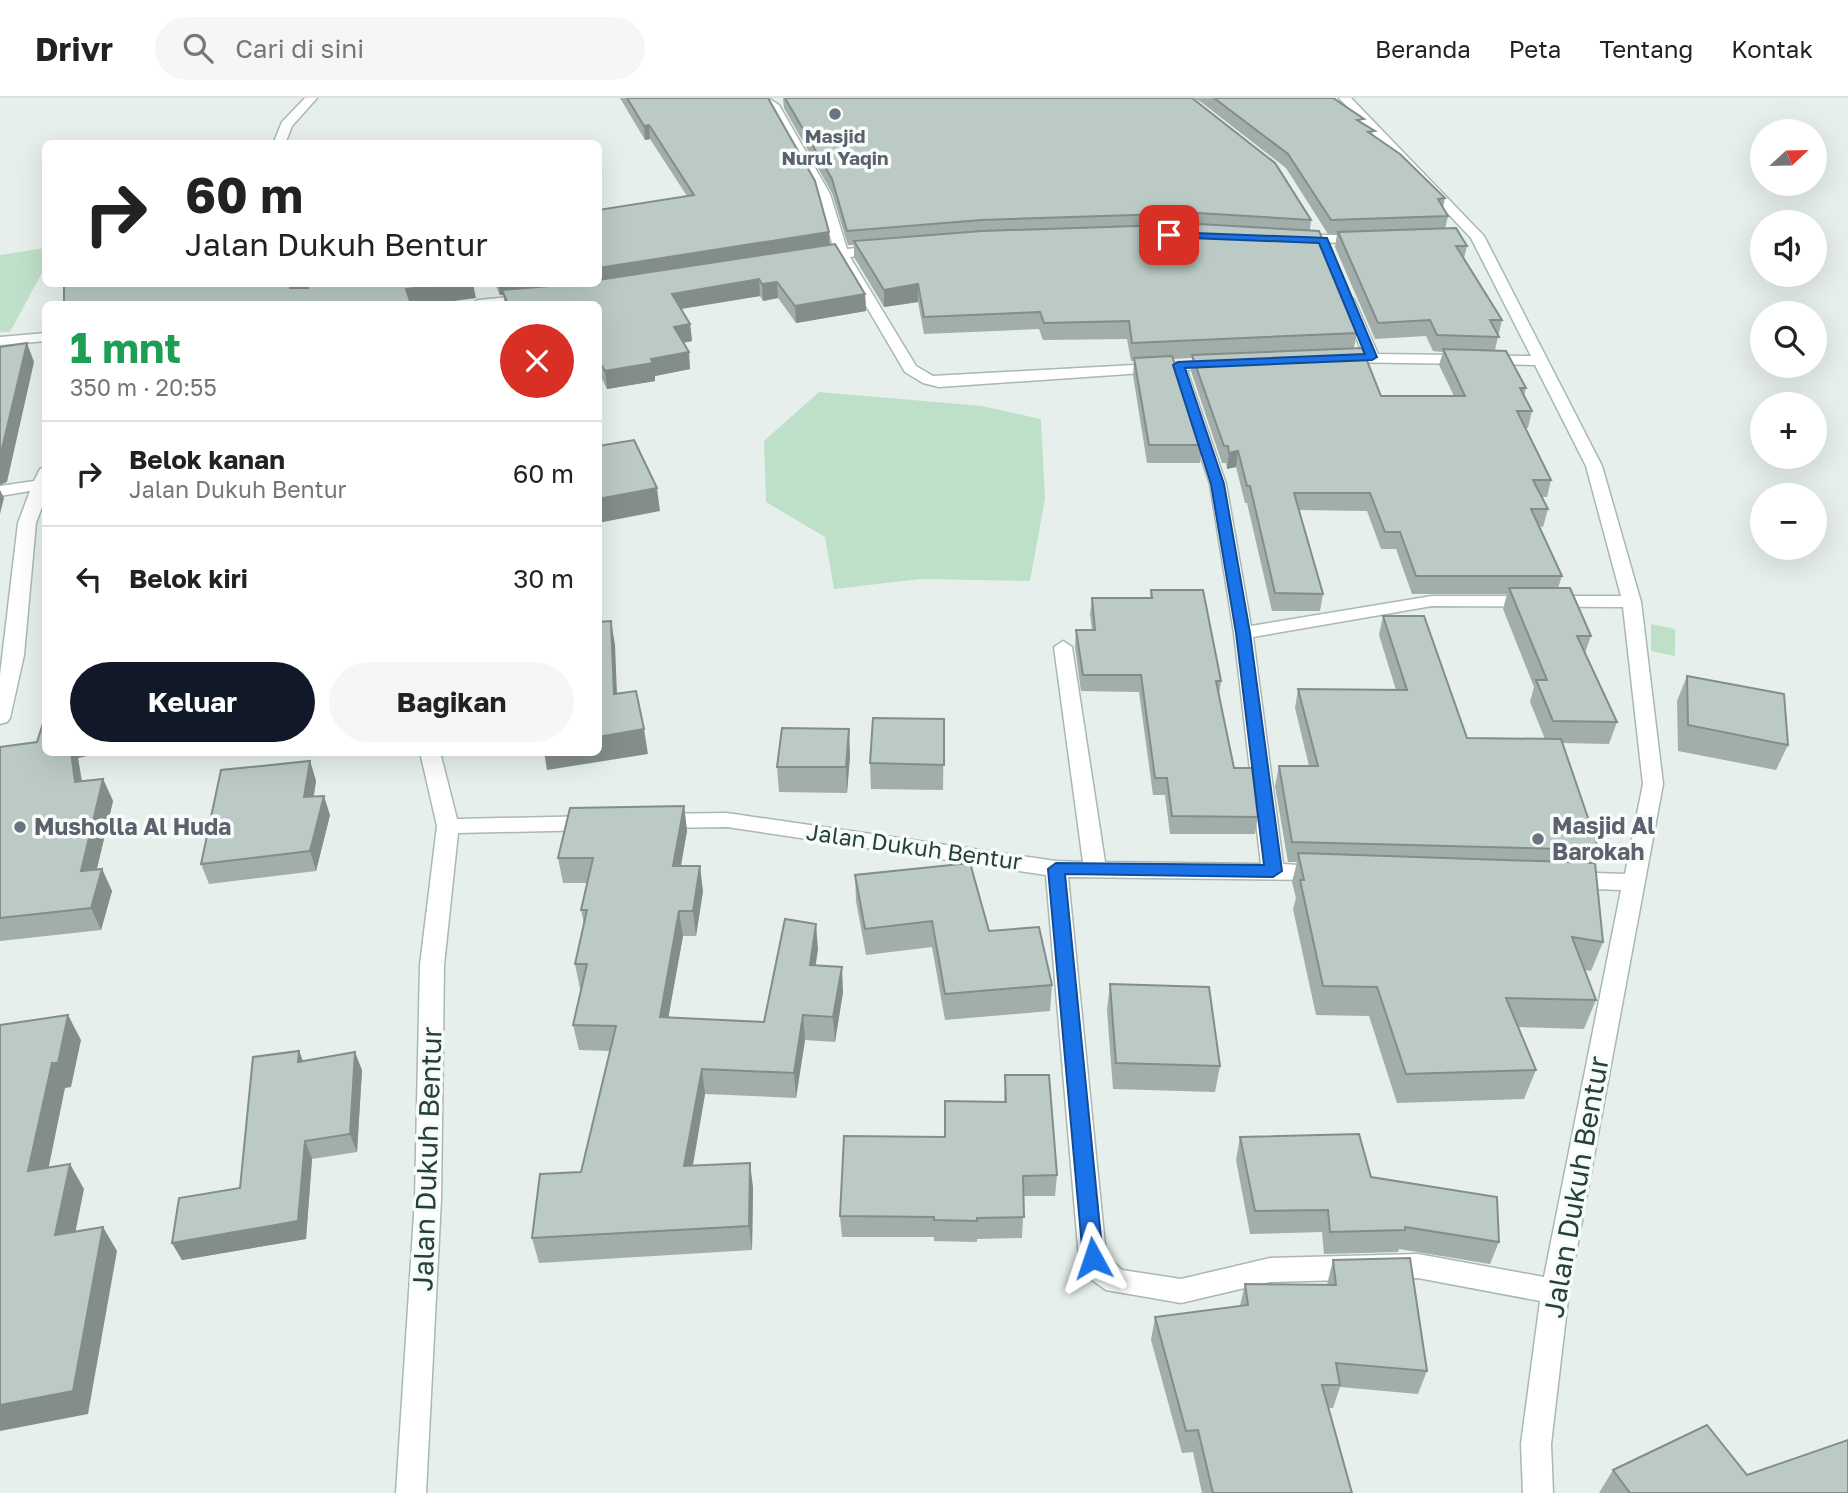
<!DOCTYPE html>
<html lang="id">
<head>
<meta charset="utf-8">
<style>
  :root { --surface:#fff; --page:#f6f6f6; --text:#222; --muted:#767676; --line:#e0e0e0; --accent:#111827 }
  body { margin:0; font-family:"Golos Text",sans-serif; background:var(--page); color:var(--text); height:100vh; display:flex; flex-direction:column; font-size:26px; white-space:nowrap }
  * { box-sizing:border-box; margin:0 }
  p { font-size:23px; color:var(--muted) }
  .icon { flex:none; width:38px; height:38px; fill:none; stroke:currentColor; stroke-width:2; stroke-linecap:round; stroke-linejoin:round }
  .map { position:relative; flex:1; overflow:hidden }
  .drawer { position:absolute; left:42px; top:203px; width:560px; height:455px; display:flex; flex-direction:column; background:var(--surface); border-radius:10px; box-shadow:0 7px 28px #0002 }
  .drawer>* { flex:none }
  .banner { position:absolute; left:42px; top:42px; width:560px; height:147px; border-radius:10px; box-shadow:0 7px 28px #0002; background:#fff; color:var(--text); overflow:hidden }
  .needle { width:46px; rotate:68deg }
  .buttons { position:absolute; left:1750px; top:21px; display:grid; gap:14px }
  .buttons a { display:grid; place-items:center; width:77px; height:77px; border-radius:50%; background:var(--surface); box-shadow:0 7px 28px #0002; font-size:35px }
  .pin { position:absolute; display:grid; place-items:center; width:60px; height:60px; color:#fff; margin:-30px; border-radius:14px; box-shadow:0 4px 10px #0006 }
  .me { position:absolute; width:77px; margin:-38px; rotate:355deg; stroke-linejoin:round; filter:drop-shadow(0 0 5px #0008) }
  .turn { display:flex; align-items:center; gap:24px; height:147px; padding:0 28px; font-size:32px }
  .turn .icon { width:91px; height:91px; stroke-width:2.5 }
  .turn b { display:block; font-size:49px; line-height:60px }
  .round { display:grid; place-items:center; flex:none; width:74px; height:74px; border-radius:37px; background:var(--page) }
  .headline { display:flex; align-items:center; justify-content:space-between; height:119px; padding:0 28px }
  h1 { font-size:42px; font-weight:700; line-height:52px; color:#1e9e55 }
  .button { display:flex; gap:14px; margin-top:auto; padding:14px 28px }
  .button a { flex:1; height:80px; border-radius:42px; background:var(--accent); color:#fff; font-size:28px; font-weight:700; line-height:80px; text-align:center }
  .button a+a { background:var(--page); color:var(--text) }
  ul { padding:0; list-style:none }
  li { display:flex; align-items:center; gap:21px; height:105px; padding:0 28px; border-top:2px solid var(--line) }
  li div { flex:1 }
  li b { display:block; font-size:26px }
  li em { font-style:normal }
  header { display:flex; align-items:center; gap:42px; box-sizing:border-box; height:98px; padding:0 35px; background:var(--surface); border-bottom:2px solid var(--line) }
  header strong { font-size:33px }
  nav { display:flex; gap:38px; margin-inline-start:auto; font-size:24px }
  .search { width:490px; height:63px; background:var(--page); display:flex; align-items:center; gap:18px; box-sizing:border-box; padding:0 24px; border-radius:38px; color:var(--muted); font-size:26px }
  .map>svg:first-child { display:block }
  .green { fill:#bfe0c8 }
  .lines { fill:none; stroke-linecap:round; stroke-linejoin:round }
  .minor-casing { stroke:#a8b8b2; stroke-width:3 }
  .minor { fill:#fff; fill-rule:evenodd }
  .wall { fill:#a1aea9; fill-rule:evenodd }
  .shaded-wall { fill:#838d89 }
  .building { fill:#bbcac4; stroke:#838d89; stroke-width:2 }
  .route { fill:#1a73e8; stroke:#114b97; stroke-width:2 }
  .worship-dot { fill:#6b7280; stroke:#f7fbf9; stroke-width:2.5 }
  .labels { text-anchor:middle; stroke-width:7; stroke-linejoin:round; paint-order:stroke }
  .far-worship-label { font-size:19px; font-weight:bold; fill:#5b616d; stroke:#f7fbf9 }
  .worship-label { font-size:23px; font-weight:bold; fill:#5b616d; stroke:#f7fbf9; text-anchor:start }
  .street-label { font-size:23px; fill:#24423a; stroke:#f7fbf9 }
  .near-street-label { font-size:28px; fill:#24423a; stroke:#f7fbf9 }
</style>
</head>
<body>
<header>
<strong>Drivr</strong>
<div class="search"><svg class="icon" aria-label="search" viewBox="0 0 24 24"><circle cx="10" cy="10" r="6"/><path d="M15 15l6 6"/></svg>Cari di sini</div>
<nav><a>Beranda</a><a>Peta</a><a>Tentang</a><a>Kontak</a></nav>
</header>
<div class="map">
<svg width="1848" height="1395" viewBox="0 0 1848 1395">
  <rect width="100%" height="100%" fill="#e6efeb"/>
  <g class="green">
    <path d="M45 150V169L10 234H0V157Z"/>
    <path d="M819 294 982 308 1041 321 1045 401 1030 483 921 481 834 491 825 439 766 404 764 343Z"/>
    <path d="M1651 526 1675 531V558L1651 553Z"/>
  </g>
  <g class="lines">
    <g class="minor-casing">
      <g id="minor">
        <path d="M305 0H317L292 28 285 46H273L282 24Z"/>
        <path d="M753 0H768L779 7 830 96 847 151 881 147 888 151 881 155 850 159 916 268 933 278 1225 262 1227 265 1225 268 1187 272 1226 386 1251 528 1432 498H1621L1586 368 1535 267 1336 264 1329 260 1336 256H1363L1340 201 1347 197 1354 201 1378 256 1531 258 1471 140 1339 0H1351L1484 138 1602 368 1641 504 1663 686 1569 1193 1551 1346 1553 1395H1523L1521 1346 1540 1203 1418 1180 1270 1184 1181 1205 1106 1192 1092 1182 1079 1160 1046 777 727 729 658 730 650 728 647 723 650 718 658 716 727 715 1056 763 1083 764 1054 549 1063 543 1072 549 1105 764 1261 766 1234 535 1210 386 1172 273 939 289 923 285 905 274 838 160 812 163 805 159 812 155 834 152 818 96 769 9ZM1432 508 1623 509 1643 686 1625 776 1568 774 1560 776 1557 782 1560 788 1568 790 1621 792 1544 1179 1418 1156 1270 1160 1181 1181 1122 1172 1106 1157 1068 779 1322 782 1330 779 1333 774 1330 769 1283 766 1253 539Z"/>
        <path d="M1294 137H1363L1370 141 1363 145 1289 144 1287 141Z"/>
        <rect x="297" y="186" width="14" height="20"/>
        <path d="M531 197 536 198V204L471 206 478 202Z"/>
        <path d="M46 235V243L0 247V239Z"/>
        <path d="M46 369V398L36 425 24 557 10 620 7 624 0 626V577L18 425 30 393 0 398V388L34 383 40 371Z"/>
        <path d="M420 654H440L457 721 594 718 602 720 605 725 602 730 594 732 458 735 444 867 441 1101 426 1395H396L415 1101 420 867 437 728Z"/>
      </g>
    </g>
    <use href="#minor" class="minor"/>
  </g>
  <g class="wall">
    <path d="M620 0H768L830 146 865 196 866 213 796 225 778 200 763 203 760 198 681 211 690 226 692 243 683 245 690 271 655 278V283L607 291 598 273V206H505L503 197H500L495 186H598L687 98 650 41 645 42Z"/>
    <path d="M772 0H1333L1363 26 1374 38 1445 100 1443 110 1448 118 1445 131 1467 148 1464 160 1502 222 1495 252 1526 290 1524 298 1532 313 1528 330H1525L1551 382 1547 399H1541L1548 411 1543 429 1539 428 1562 478 1558 490 1591 538 1585 555 1617 624 1609 646 1562 645 1599 752 1595 765 1603 844 1591 873 1585 872 1596 902 1584 931 1518 929 1536 972 1524 1001 1397 1005 1369 918 1316 917 1293 811 1296 800 1292 784 1297 764H1288L1275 688 1279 668H1309L1295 610 1298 591 1396 592 1379 537 1383 518 1467 640 1545 641 1530 604 1534 589 1503 511 1507 496H1412L1396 451H1381L1367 413 1299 412 1323 496 1320 513H1272L1247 405H1245L1236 369 1227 371 1226 365H1222L1191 273 1192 260 1173 261 1202 347 1200 365H1147L1133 277 1134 263H1131L1127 241 1043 242 1039 231 924 236 918 204 884 209 854 159V147H848L832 95 784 10 783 0ZM1193 0 1201 4 1286 70 1328 136H1337L1335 149 1375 241 1426 238 1433 253 1443 254 1439 267 1454 298H1381L1354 250 1357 235 1356 232 1358 224 1310 132 1311 122Z"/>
    <path d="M1151 492 1221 583 1219 597 1234 670 1258 719 1255 736H1170L1165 697H1153L1139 594 1081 593 1075 549 1076 532H1092L1090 516 1092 500H1150Z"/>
    <path d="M1687 578 1788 647 1776 672 1678 653 1677 603Z"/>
    <path d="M944 621 943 692 871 691 870 665Z"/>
    <path d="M37 644 46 654H104L78 660 82 683 103 681 113 703 97 771H102L112 793 101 832 0 843V649Z"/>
    <path d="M850 657 847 695 779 694 777 669Z"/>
    <path d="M310 663 316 683 314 698 330 717 316 773 209 786 201 766Z"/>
    <path d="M684 708 687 733 681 768 703 793 696 838H683L668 919 764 924 818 851 815 868 843 894 835 944 805 942 796 1000 705 996 693 1068 753 1089 752 1152 539 1165 532 1140 581 1074 610 953 579 952 573 927 581 891H580L575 866 584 826 581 812 587 785H563L558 760Z"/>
    <path d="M855 777 989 833 1052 887 1050 913 945 922 932 849 866 857 856 803Z"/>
    <path d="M1110 886 1220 968 1215 994 1113 991 1107 912Z"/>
    <path d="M299 953 303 963 362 972 357 1054 312 1061 306 1141 182 1162 172 1145 240 1090Z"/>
    <path d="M1005 977 1057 1077 1055 1098H1024L1022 1140 977 1141V1144L934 1143V1139H842L840 1118 945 1039 1004 1004Z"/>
    <path d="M1240 1039 1371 1079 1499 1144 1490 1166 1399 1151 1398 1154 1324 1156 1322 1134 1250 1136 1236 1062Z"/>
    <path d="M1333 1162 1427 1273 1418 1296 1340 1289 1333 1310H1329L1352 1395H1202L1193 1354 1182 1355 1151 1242 1155 1219 1240 1208 1245 1186 1327 1187Z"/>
    <path d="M1613 1372 1747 1377 1848 1395H1599Z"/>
  </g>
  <g class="shaded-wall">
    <path d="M649 27 650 41 645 42 644 28Z"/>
    <path d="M829 134 830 149 598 185V170Z"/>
    <path d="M759 181 760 198 674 212 672 196Z"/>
    <path d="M777 184 778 200 763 203 762 186Z"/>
    <path d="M290 186H295V206L290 190Z"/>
    <path d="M447 186H473L476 200 432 206H410L406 191Z"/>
    <path d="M498 186H597L502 192 503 197H500Z"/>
    <path d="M918 186V204L884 209V192Z"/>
    <path d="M865 196 866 213 796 225 795 208Z"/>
    <path d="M690 226 692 243 676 246 674 229Z"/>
    <path d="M27 245 34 264 7 384 0 387V359Z"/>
    <path d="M689 254 690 271 655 278V283L607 291 605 273 651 261Z"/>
    <path d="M1238 353 1236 369 1227 371 1229 355Z"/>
    <path d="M657 390 660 413 598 425V401Z"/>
    <path d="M0 392 4 400 0 416Z"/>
    <path d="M611 523 615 547 618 621 614 596Z"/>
    <path d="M644 631 648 656 547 672 544 654H598V639Z"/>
    <path d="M849 631 850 657 847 695 846 669Z"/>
    <path d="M71 654H104L78 660 85 706 75 684Z"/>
    <path d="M310 663 316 683 310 719 304 699Z"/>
    <path d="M103 681 113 703 91 795 81 773Z"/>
    <path d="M324 698 330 717 316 773 310 753Z"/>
    <path d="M684 708 687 733 676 793 673 768Z"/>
    <path d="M700 768 703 793 696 838 693 813Z"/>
    <path d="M102 771 112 793 101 832 91 810Z"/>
    <path d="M679 813 683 838 664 944 660 919Z"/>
    <path d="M816 826 818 851 812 892 810 867Z"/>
    <path d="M842 869 843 894 835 944 833 919Z"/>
    <path d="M68 917 81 942 71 989 65 990 43 1097 28 1073 52 965Z"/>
    <path d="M803 917 805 942 796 1000 794 975Z"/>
    <path d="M299 953 306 971 298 964Z"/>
    <path d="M355 954 362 972 357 1054 350 1036Z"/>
    <path d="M702 971 705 996 688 1093 684 1068Z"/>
    <path d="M305 1043 312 1061 306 1141 182 1162 172 1145Z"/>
    <path d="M750 1065 753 1089 752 1152 749 1128Z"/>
    <path d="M70 1066 84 1091 70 1161 55 1137Z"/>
    <path d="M103 1129 117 1153 88 1316 0 1333V1307Z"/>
  </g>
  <g class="building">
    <path d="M627 0H768L815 83 829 134 598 170V112L694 97 649 27 644 28Z"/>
    <path d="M785 0H1192L1275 65 1311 122 1198 115 981 122 847 133 832 81Z"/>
    <path d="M1214 0H1333L1364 21 1357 22 1375 33 1368 34 1400 56 1445 100 1438 101 1448 118 1331 122 1288 56Z"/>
    <path d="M1198 126 1319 133 1358 224H1353L1357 235 1132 245 1129 223 1044 225 1040 214 924 219 918 186 884 192 854 143 982 133Z"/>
    <path d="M1456 130 1467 148H1456L1502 222H1490L1499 239 1437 237 1430 222 1378 225 1338 134Z"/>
    <path d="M835 146 865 196 795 208 777 184 762 186 759 181 672 196 690 226 674 229 689 254 651 261 653 265 605 273 598 261V206H508L502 192 573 186H598V182Z"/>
    <path d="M64 186H290V190H308V186H447L406 191 411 206H64Z"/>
    <path d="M27 245 0 359V249Z"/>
    <path d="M1362 250 1381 298H1465L1443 251 1506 253 1526 290H1520L1532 313H1517L1551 382H1533L1548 411H1531L1562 478H1416L1400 434H1385L1370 395H1294L1323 496 1275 495 1250 388H1247L1238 353 1229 355 1228 348H1224L1192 257Z"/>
    <path d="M1172 258 1202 347H1149L1134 260Z"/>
    <path d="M634 342 657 390 598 401V348Z"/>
    <path d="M1509 490H1570L1591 538H1577L1617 624 1553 623 1536 582H1547Z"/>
    <path d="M1151 492H1203L1221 583H1216L1234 670H1252L1258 719 1172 718 1167 680H1155L1141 577H1083L1076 532H1095L1092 500H1152Z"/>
    <path d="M1383 518H1424L1467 640 1561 641 1599 752 1292 744 1279 668H1318L1298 591 1407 592Z"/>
    <path d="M611 523 614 596 636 593 644 631 598 639V524Z"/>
    <path d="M1687 578 1784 596 1788 647 1688 627Z"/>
    <path d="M46 616V654H71L75 684 103 681 81 773 102 771 91 810 0 820V649L37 644Z"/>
    <path d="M873 620 944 621V667L870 665Z"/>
    <path d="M782 630 849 631 846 669H777Z"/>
    <path d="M310 663 304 699 324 698 310 753 201 766 221 672Z"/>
    <path d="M684 708 673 768H700L693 813H679L660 919 764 924 785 821 816 826 810 867 842 869 833 919 803 917 794 975 702 971 684 1068 750 1065 749 1128 532 1140 540 1076 581 1074 616 928 573 927 587 866H575L587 812H581L593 760H558L570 710Z"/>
    <path d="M1298 755 1595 765 1603 844 1572 839 1596 902 1506 900 1536 972 1406 976 1377 889 1323 888 1300 782H1304Z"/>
    <path d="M970 765 989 833 1039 829 1052 887 945 896 932 823 865 831 855 777Z"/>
    <path d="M1110 886 1209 889 1220 968 1116 965Z"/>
    <path d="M68 917 58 965H52L28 1073 70 1066 55 1137 103 1129 73 1293 0 1307V927Z"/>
    <path d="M299 953 298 964 355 954 350 1036 305 1043 298 1123 172 1145 179 1100 240 1090 253 959Z"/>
    <path d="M1005 977H1049L1057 1077 1023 1078 1024 1119 977 1120V1123L934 1122V1119L840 1118 844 1038 945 1039V1003L1006 1004Z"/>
    <path d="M1359 1036 1371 1079 1497 1099 1499 1144 1405 1129V1132L1330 1134 1328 1112 1255 1113 1240 1039Z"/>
    <path d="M1410 1160 1427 1273 1336 1265 1340 1287H1322L1352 1395H1213L1198 1332 1186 1333 1155 1219 1248 1207 1245 1186 1336 1187 1333 1162Z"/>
    <path d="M1707 1327 1747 1377 1848 1342V1395H1630L1613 1372Z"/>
  </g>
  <path class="route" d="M1169 134 1327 140 1377 259 1372 262 1185 270 1224 386 1250 535 1282 773 1273 779 1065 776 1103 1160 1100 1166 1093 1169 1086 1166 1083 1160 1048 771 1056 765 1264 767 1236 535 1211 386 1173 267 1178 264 1365 256 1319 145 1166 139V135Z"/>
  <g class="worship-dot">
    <circle cx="835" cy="16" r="7"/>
    <circle cx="20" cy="729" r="7"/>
    <circle cx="1538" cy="741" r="7"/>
  </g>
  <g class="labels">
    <g class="far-worship-label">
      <text x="835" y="45">Masjid<tspan x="835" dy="22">Nurul Yaqin</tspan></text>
    </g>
    <g class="worship-label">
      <text x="1552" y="736">Masjid Al<tspan x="1552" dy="26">Barokah</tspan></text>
      <text x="34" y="737">Musholla Al Huda</text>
    </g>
    <g class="street-label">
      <text transform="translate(914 749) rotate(8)" y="8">Jalan Dukuh Bentur</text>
    </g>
    <g class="near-street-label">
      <text transform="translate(427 1061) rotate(-88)" y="10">Jalan Dukuh Bentur</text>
      <text transform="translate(1576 1089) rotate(-80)" y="10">Jalan Dukuh Bentur</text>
    </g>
  </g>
</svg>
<div class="buttons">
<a><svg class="needle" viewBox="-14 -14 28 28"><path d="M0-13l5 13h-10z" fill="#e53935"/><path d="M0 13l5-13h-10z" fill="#767676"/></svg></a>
<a><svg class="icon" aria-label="sound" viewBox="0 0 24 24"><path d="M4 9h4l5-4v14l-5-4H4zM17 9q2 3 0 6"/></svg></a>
<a><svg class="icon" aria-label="search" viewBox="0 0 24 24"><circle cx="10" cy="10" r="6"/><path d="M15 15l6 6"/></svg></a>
<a>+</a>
<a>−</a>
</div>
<div class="pin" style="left:1169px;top:137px;background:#d93025"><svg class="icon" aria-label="arrive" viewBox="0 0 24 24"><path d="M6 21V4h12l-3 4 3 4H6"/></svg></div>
<svg class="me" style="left:1093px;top:1160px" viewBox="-20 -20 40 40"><path d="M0-17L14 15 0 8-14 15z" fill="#1a73e8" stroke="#fff" stroke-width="4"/></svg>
<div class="banner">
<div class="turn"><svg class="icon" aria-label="right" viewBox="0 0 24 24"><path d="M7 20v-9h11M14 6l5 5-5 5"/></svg><div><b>60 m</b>Jalan Dukuh Bentur</div></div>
</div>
<section class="drawer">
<div class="headline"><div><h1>1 mnt</h1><p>350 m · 20:55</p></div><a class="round" style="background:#d93025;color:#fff"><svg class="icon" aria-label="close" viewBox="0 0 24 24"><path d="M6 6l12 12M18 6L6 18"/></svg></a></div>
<ul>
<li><svg class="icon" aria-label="right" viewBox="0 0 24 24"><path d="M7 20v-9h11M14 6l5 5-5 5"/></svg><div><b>Belok kanan</b><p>Jalan Dukuh Bentur</p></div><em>60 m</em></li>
<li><svg class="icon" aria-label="left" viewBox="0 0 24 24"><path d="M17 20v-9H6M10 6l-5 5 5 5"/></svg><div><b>Belok kiri</b></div><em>30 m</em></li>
</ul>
<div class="button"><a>Keluar</a><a>Bagikan</a></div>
</section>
</div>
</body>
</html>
